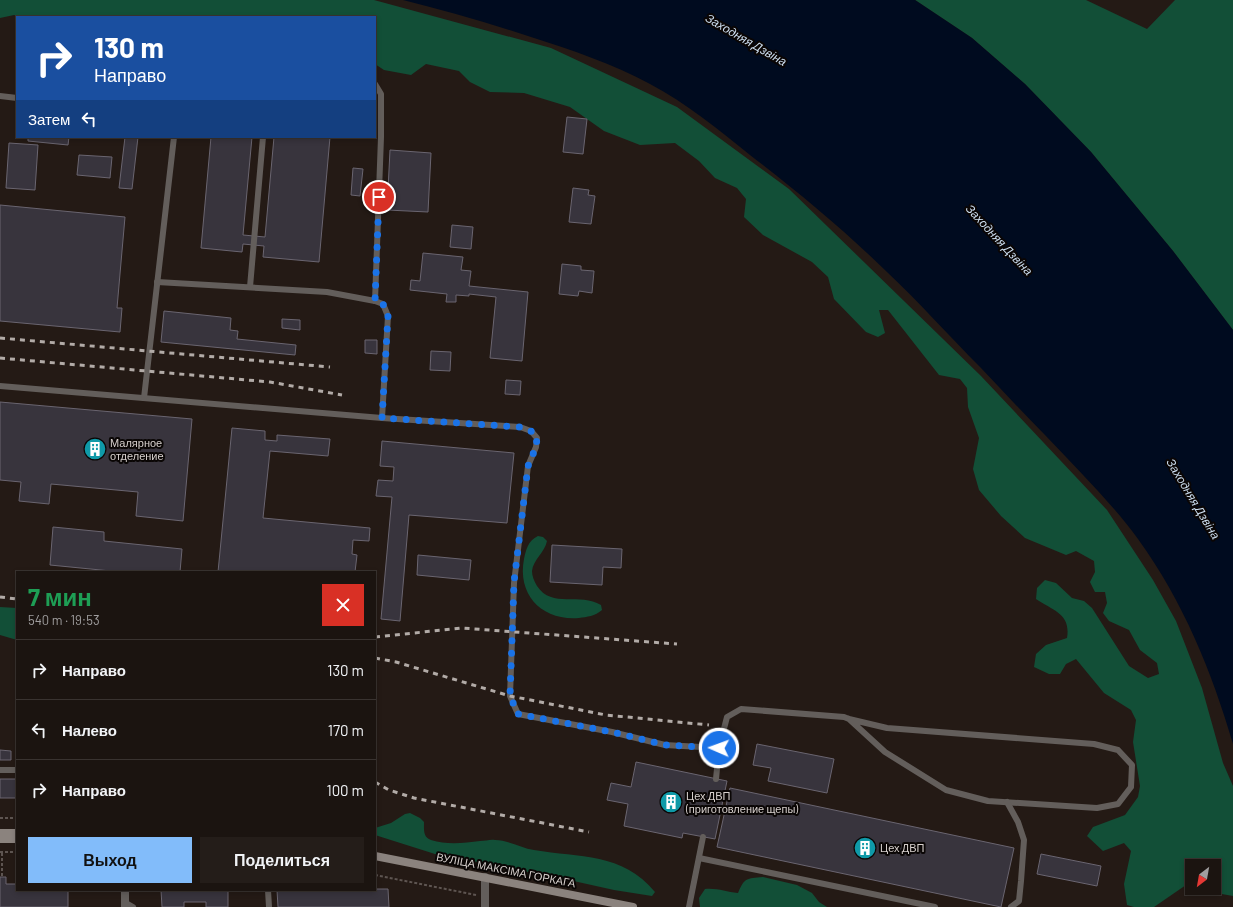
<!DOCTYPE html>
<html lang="ru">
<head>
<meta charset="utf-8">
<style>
  :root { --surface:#1b1410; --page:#241d19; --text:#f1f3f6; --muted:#a09e9f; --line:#393330; --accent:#82bcfa }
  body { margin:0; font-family:Barlow,sans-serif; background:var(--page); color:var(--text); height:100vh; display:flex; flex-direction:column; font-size:15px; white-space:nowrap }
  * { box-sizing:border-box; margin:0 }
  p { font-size:13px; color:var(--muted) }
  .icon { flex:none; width:22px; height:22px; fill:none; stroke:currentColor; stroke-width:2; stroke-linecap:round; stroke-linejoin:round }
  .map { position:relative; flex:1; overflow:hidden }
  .panel { position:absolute; left:16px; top:571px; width:360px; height:320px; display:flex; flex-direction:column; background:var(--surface); border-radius:0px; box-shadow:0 2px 6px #0003,0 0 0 1px var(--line) }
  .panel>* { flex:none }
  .hud { position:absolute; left:16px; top:16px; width:360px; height:122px; border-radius:0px; box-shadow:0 2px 6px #0003,0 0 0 1px var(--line); background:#1a4fa0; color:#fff; overflow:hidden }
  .needle { width:26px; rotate:211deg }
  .controls { position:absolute; left:1185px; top:859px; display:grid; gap:8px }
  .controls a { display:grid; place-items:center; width:36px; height:36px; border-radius:0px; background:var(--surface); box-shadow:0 2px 6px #0003,0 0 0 1px var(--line); font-size:20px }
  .pin { position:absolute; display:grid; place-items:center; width:34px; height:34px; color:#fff; margin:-17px; border:2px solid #fff; border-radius:50%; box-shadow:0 1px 4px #0007 }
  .me { position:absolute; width:44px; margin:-22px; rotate:272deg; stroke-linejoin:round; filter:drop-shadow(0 0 3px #0008) }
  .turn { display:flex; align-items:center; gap:14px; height:84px; padding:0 12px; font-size:18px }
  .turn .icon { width:52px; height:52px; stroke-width:2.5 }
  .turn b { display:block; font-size:28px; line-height:34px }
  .then { display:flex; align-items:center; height:38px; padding:0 12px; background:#0003; gap:8px; font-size:15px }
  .round { display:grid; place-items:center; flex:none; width:42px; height:42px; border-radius:0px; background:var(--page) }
  .summary { display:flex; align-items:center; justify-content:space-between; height:68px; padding:0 12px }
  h1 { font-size:24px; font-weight:700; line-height:30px; color:#1e9e55 }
  .primary-button { display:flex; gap:8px; margin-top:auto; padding:8px 12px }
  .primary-button a { flex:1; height:46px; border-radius:0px; background:var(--accent); color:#111; font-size:16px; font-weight:700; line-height:46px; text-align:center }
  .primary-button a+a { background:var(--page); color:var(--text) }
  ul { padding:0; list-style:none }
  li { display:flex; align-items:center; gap:12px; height:60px; padding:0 12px; border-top:1px solid var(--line) }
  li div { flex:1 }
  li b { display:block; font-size:15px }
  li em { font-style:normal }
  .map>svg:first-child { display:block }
  .forest { fill:#124f37 }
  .water { fill:#000b1f }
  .building { fill:#38343d; stroke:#6a6570 }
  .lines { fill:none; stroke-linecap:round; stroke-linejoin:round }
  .path { stroke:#5e5551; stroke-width:2; stroke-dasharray:3 2; stroke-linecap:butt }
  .lane { stroke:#635e5b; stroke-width:6 }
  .street { stroke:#635e5b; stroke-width:8 }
  .secondary { stroke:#8b837e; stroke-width:8 }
  .rail { stroke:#b2aba7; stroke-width:3; stroke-dasharray:5 5; stroke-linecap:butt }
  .route { stroke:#1a73e8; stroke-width:7; stroke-dasharray:0 12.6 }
  .labels { text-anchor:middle; stroke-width:4; stroke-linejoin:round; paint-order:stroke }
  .poi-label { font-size:11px; fill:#d7d0cd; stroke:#0a0605; text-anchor:start }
  .street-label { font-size:11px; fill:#d7d0cd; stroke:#0a0605 }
  .water-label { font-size:12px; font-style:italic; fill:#cddef0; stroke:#0a0605 }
</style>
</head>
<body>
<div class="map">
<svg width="1233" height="907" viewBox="0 0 1233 907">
  <rect width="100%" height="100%" fill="#241a15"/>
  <g class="forest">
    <path d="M0 0H374L551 48 677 107 789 189 981 376 1107 510 1153 580 1176 621 1202 688 1223 763 1233 786V896L1216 893 1207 888H1214V866H1192V884L1186 885 1154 907H1134L1127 905 1124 884 1131 851 1124 843 1103 851 1087 836 1093 827 1125 815 1138 797 1140 786 1133 742 1136 720 1131 710 1104 693 1076 659 1066 664 1060 674H1049L1034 667 1036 654 1046 645 1067 638C1071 614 1054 611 1036 599L1037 588 1045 580 1056 583 1072 598 1084 601 1092 608 1129 666 1148 678 1159 674 1157 663 1140 650 1129 630 1109 621 1103 613 1107 603 1105 592H1095L1090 582 1095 572 1094 561 1076 551 1066 555 1025 538 1001 516 979 490 973 469 979 438 968 407 967 388 960 379 939 375 888 310H879L885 333 878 337 866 332 834 299 828 277 812 262 763 235 744 217 746 199 737 188 715 178 699 161 675 143 640 145 604 131 570 107 524 93 490 92 470 82 459 71 426 64 411 75 384 70 375 64V17H23L14 15 0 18Z"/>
    <path d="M915 0H1086L1147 29 1175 0H1233V330L1173 251 1091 152 1025 84 972 38Z"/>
    <path d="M538 536 543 537 547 541C545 552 533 560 532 571 532 576 534 581 537 586 552 609 580 592 601 605L602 610C595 616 587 617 579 618 542 621 517 595 524 559 526 549 528 541 538 536Z"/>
    <path d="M0 607 17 608V640L0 635Z"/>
    <path d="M410 813 420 818 424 822C424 830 423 837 431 840 447 845 464 843 480 841 485 841 491 839 495 840 508 840 521 848 534 850 580 858 622 852 655 892L652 896 614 890 569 880 435 854 375 835V828L391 823 405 814Z"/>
    <path d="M763 877 797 885 812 893 819 902 827 907H700L699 898 705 889C718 888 726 892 738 893 745 877 746 879 763 877Z"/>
  </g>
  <path class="water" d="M403 0H915L972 38 1025 84 1091 152 1173 251 1233 330V744C1212 672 1183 601 1138 539 1111 502 1077 469 1045 435 1023 413 1002 390 981 368 949 336 920 303 887 272 844 230 798 192 750 155 719 130 686 103 650 84 613 64 572 50 531 37 489 23 446 11 403 0Z"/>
  <g class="building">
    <path d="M567 117 587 119 583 154 563 152Z"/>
    <path d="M28 137H69L68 145 28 141Z"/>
    <path d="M125 137H138L132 189 119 188Z"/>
    <path d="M211 137H252L243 235 265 237 274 137H330L319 262 263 257 264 246 243 244 242 252 201 248Z"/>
    <path d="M9 143 38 145 35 190 6 188Z"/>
    <path d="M390 150 431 153 428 212 387 210Z"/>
    <path d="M79 155 112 157 110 178 77 175Z"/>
    <path d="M353 168 363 169 360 196 351 195Z"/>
    <path d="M573 188 589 190 588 195 595 196 591 224 569 222Z"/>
    <path d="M0 205 125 217 117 308H122L120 332 0 321Z"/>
    <path d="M452 225 473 227 471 249 450 247Z"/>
    <path d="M423 253 463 257 461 270 471 271 469 286 528 292 522 361 490 358 496 297 469 294V296L456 295V302H446L447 294 410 290 411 280 420 281Z"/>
    <path d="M562 264 581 266V270L594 271 592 293 579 291 578 296 559 294Z"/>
    <path d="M164 311 231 318 230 330 238 331 237 339 296 345 295 355 161 342Z"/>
    <path d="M282 319 300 320V330L282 328Z"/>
    <path d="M365 340H377V354L365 353Z"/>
    <path d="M431 351 451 352 450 371 430 370Z"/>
    <path d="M506 380 521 381 520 395 505 394Z"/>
    <path d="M0 402 192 419 183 521 136 516 138 492 51 484 49 504 19 501 21 482 0 480Z"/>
    <path d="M232 428 265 431V440L277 441V435L330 439 328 456 270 451 263 518 370 528 369 541 353 540 352 554 357 555 355 572H218Z"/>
    <path d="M382 441 514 453 507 523 409 515 400 621 381 619 392 497 376 496 378 480 393 481 394 467 380 466Z"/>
    <path d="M53 527 104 532V541L182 549 180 572H121L50 565Z"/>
    <path d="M552 545 622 549 621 568 603 567 602 585 550 582Z"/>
    <path d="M418 555 471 560 469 580 417 575Z"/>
    <path d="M757 744 834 759 827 793 768 781 771 768 753 765Z"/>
    <path d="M0 750 11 751V760H0Z"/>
    <path d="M636 762 727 781 715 839 683 833 682 838 624 826 628 804 607 800 611 783 631 787Z"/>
    <rect x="0" y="779" width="17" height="19"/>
    <path d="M730 788 1014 848 1001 907 717 847Z"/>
    <path d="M1041 854 1101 866 1097 886 1037 874Z"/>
    <path d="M0 877H6V884H17V890H68V907H0Z"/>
    <path d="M375 889H388L389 907H278L277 890Z"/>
    <path d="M161 890H228V907H206V902H184V907H162Z"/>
  </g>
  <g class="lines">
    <g class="path">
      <path d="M0 818H17"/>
      <path d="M0 852H17"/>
      <path d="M375 875 476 895"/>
      <path d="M2 876V852"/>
    </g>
    <g class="lane">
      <path d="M0 96 17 98"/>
      <path d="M157 282 327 292 375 301 383 304 388 316 382 418"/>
      <path d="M250 287 263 137"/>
      <path d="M375 301 381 137V94L375 84"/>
      <path d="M0 386 382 418 520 427 531 431 537 438 536 447 528 466 514 583 510 696 518 714 612 732 665 745 719 748 716 779"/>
      <path d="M144 398 174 137"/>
      <path d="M719 748 727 717 741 709 844 717 849 719 887 728 1094 744 1118 750 1132 765 1131 787 1118 804 1097 808 988 801 946 790 885 752 849 719"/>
      <path d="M0 770H17"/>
      <path d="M1007 802 1018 822 1024 840 1021 881 1019 901 1011 907"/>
      <path d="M699 858 935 907"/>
      <path d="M268 890 269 907"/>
      <path d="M126 903 133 907"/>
      <path d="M689 907 703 837"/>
    </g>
    <g class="street">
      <path d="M125 890V907"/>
      <path d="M485 907V877"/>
    </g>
    <g class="secondary">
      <path d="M0 833H17"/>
      <path d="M0 839H17"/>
      <path d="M375 856 633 907"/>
    </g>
    <g class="rail">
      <path d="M0 338 330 367"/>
      <path d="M0 358 270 382 342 395"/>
      <path d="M0 597 17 599"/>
      <path d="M375 637 462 628 677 644"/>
      <path d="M375 658 396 662 510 696 606 715 709 725"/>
      <path d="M375 782 389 790 414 798 589 832"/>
    </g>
  </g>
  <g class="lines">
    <path class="route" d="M379 197 375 301 383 304 388 316 382 418 520 427 531 431 537 438 536 447 528 466 514 582 510 696 518 714 612 732 665 745 719 748"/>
  </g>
  <defs>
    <g id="building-disc" transform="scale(1.15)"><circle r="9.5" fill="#0f9aa8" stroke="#0a0605"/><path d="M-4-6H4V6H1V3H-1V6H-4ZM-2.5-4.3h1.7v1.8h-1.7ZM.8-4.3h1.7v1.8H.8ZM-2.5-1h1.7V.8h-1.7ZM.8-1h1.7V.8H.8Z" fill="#fff"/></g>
  </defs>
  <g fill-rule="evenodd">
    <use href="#building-disc" x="95" y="449"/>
    <use href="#building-disc" x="671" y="802"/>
    <use href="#building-disc" x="865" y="848"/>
  </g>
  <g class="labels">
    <g class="poi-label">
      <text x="110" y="447">Малярное<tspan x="110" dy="13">отделение</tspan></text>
      <text x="686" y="800">Цех ДВП<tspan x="686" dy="13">(приготовление щепы)</tspan></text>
      <text x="880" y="852">Цех ДВП</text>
    </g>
    <g class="street-label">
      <text transform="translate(506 870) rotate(11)" y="4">ВУЛІЦА МАКСІМА ГОРКАГА</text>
    </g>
    <g class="water-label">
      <text transform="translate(746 40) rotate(30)" y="4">Заходняя Дзвіна</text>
      <text transform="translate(999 240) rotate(47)" y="4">Заходняя Дзвіна</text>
      <text transform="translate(1193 499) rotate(59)" y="4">Заходняя Дзвіна</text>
    </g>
  </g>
</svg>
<div class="controls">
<a><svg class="needle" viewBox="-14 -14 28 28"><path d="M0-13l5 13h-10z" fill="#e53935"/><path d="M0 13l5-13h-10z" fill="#a09e9f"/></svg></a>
</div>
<div class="pin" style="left:379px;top:197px;background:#d93025"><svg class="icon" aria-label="arrive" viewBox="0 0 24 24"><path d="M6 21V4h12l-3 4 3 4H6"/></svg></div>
<svg class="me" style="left:719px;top:748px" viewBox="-20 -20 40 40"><circle r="17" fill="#1a73e8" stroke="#fff" stroke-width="3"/><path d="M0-11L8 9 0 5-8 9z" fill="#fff"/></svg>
<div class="hud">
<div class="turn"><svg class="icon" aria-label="right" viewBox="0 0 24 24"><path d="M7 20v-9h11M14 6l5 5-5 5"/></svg><div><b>130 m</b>Направо</div></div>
<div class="then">Затем<svg class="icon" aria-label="left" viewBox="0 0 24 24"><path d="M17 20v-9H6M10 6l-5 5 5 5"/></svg></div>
</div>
<section class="panel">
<div class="summary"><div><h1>7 мин</h1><p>540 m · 19:53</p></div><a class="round" style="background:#d93025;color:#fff"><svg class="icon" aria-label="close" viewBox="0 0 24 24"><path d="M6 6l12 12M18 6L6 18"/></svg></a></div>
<ul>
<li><svg class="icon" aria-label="right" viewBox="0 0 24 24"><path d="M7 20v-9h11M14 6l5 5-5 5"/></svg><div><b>Направо</b></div><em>130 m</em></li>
<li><svg class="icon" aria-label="left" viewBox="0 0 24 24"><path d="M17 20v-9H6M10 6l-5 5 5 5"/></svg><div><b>Налево</b></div><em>170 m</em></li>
<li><svg class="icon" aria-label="right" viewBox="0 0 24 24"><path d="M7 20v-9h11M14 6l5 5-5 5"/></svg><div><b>Направо</b></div><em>100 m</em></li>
</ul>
<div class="primary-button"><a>Выход</a><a>Поделиться</a></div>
</section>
</div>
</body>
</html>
